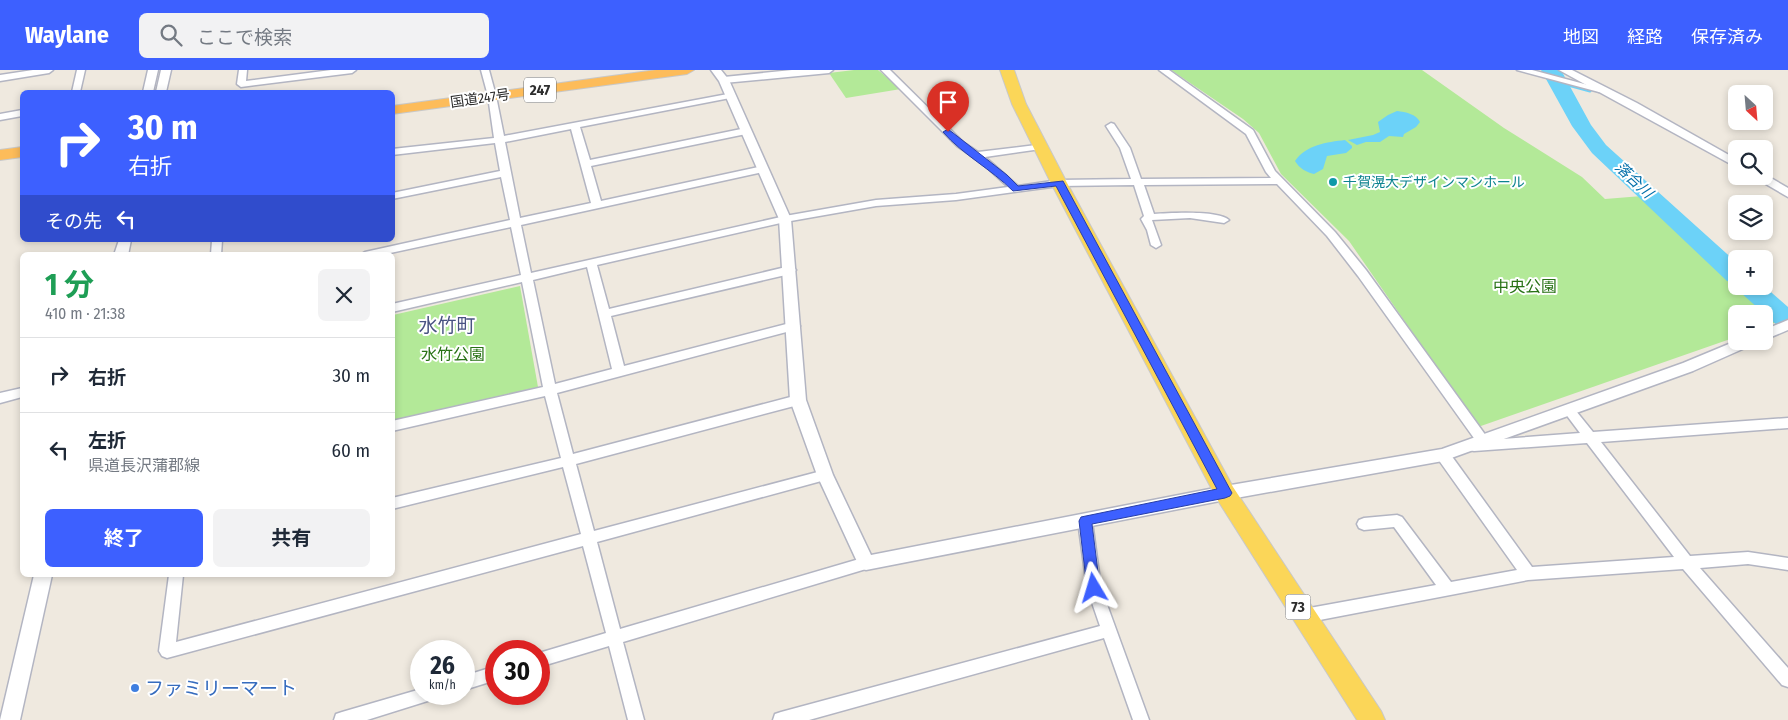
<!DOCTYPE html>
<html lang="ja">
<head>
<meta charset="utf-8">
<style>
  :root { --surface:#fff; --page:#f2f2f3; --text:#1f2937; --muted:#747a83; --line:#e0e1e3; --accent:#3d60ff }
  body { margin:0; font-family:"Fira Sans Condensed","Noto Sans JP",sans-serif; background:var(--page); color:var(--text); height:100vh; display:flex; flex-direction:column; font-size:19px; white-space:nowrap }
  * { box-sizing:border-box; margin:0 }
  p { font-size:16px; color:var(--muted) }
  .icon { flex:none; width:28px; height:28px; fill:none; stroke:currentColor; stroke-width:2; stroke-linecap:round; stroke-linejoin:round }
  .map { position:relative; flex:1; overflow:hidden }
  .sheet { position:absolute; left:20px; top:182px; width:375px; height:325px; display:flex; flex-direction:column; background:var(--surface); border-radius:8px; box-shadow:0 2px 8px #0003 }
  .sheet>* { flex:none }
  .top-card { position:absolute; left:20px; top:20px; width:375px; height:152px; border-radius:8px; box-shadow:0 2px 8px #0003; background:#3d60ff; color:#fff; overflow:hidden }
  .needle { width:32px; rotate:154deg }
  .fabs { position:absolute; left:1728px; top:15px; display:grid; gap:10px }
  .fabs a { display:grid; place-items:center; width:45px; height:45px; border-radius:8px; background:var(--surface); box-shadow:0 2px 8px #0003; font-size:25px }
  .speed { position:absolute; left:410px; top:570px; display:flex; gap:10px; font-size:25px; font-weight:700; text-align:center }
  .speed>* { display:grid; place-content:center; width:65px; height:65px; border-radius:50%; background:var(--surface); box-shadow:0 2px 8px #0003; line-height:1 }
  .speed small { font-size:12px; font-weight:400 }
  .speed .limit { border:8px solid #d22; background:#fff; color:#111 }
  .pin { position:absolute; display:grid; place-items:center; width:42px; height:42px; color:#fff; margin:-51px -21px; border-radius:50% 50% 50% 0; rotate:-45deg; box-shadow:0 0 5px #0007 }
  .pin .icon { rotate:45deg }
  .me { position:absolute; width:55px; margin:-28px; rotate:353deg; stroke-linejoin:round; filter:drop-shadow(0 0 4px #0008) }
  .turn { display:flex; align-items:center; gap:18px; height:105px; padding:0 25px; font-size:22px }
  .turn .icon { width:65px; height:65px; stroke-width:2.5 }
  .turn b { display:block; font-size:35px; line-height:42px }
  .then { display:flex; align-items:center; height:48px; padding:0 25px; background:#0003; gap:10px; font-size:19px }
  .round { display:grid; place-items:center; flex:none; width:52px; height:52px; border-radius:8px; background:var(--page) }
  .head { display:flex; align-items:center; justify-content:space-between; height:85px; padding:0 25px }
  h1 { font-size:30px; font-weight:700; line-height:38px; color:#1e9e55 }
  .primary-button { display:flex; gap:10px; margin-top:auto; padding:10px 25px }
  .primary-button a { flex:1; height:58px; border-radius:8px; background:var(--accent); color:#fff; font-size:20px; font-weight:700; line-height:58px; text-align:center }
  .primary-button a+a { background:var(--page); color:var(--text) }
  ul { padding:0; list-style:none }
  li { display:flex; align-items:center; gap:15px; height:75px; padding:0 25px; border-top:1px solid var(--line) }
  li div { flex:1 }
  li b { display:block; font-size:19px }
  li em { font-style:normal }
  header { display:flex; align-items:center; gap:30px; box-sizing:border-box; height:70px; padding:0 25px; background:var(--accent); color:#fff }
  header strong { font-size:24px }
  nav { display:flex; gap:28px; margin-inline-start:auto; font-size:18px }
  .search { width:350px; height:45px; background:var(--page); display:flex; align-items:center; gap:12px; box-sizing:border-box; padding:0 18px; border-radius:8px; color:var(--muted); font-size:19px }
  .map>svg:first-child { display:block }
  .green { fill:#b3e998 }
  .water { fill:#6cd2f8 }
  .lines { fill:none; stroke-linecap:round; stroke-linejoin:round }
  .stream { stroke:#6cd2f8; stroke-width:3 }
  .river { fill:#6cd2f8; fill-rule:evenodd }
  .minor-casing { stroke:#b3b5c2; stroke-width:3 }
  .tertiary-casing { stroke:#b3b5c2; stroke-width:3 }
  .primary-casing { stroke:#c8c8c8; stroke-width:2 }
  .trunk-casing { stroke:#c8c8c8; stroke-width:2 }
  .minor { fill:#fff; fill-rule:evenodd }
  .tertiary { fill:#fff; fill-rule:evenodd }
  .primary { fill:#fbd658; fill-rule:evenodd }
  .trunk { fill:#fdbc5a; fill-rule:evenodd }
  .route { fill:#3d60ff; stroke:#283ea6 }
  .culture-dot { fill:#0f9aa8; stroke:#fff; stroke-width:2 }
  .shop-dot { fill:#3f7fe0; stroke:#fff; stroke-width:2 }
  .labels { text-anchor:middle; stroke-width:4; stroke-linejoin:round; paint-order:stroke }
  .far-street-label { font-size:14px; fill:#2d2d2d; stroke:#fff }
  .far-culture-label { font-size:14px; fill:#0d838f; stroke:#fff; text-anchor:start }
  .shield { fill:#fff; stroke:#6c6c6c; stroke-width:1 }
  .shield-label { font-size:15px; font-weight:bold; fill:#2d2d2d }
  .far-water-label { font-size:15px; font-style:italic; fill:#0370ab; stroke:#fff }
  .park-label { font-size:16px; fill:#287215; stroke:#fff }
  .quarter-label { font-size:19px; fill:#495382; stroke:#fff }
  .near-shop-label { font-size:19px; fill:#366cbe; stroke:#fff; text-anchor:start }
</style>
</head>
<body>
<header>
<strong>Waylane</strong>
<div class="search"><svg class="icon" aria-label="search" viewBox="0 0 24 24"><circle cx="10" cy="10" r="6"/><path d="M15 15l6 6"/></svg>ここで検索</div>
<nav><a>地図</a><a>経路</a><a>保存済み</a></nav>
</header>
<div class="map">
<svg width="1788" height="650" viewBox="0 0 1788 650">
  <rect width="100%" height="100%" fill="#efe9df"/>
  <g class="green">
    <path d="M854 0H878L901 19 846 28 829 3Z"/>
    <path d="M1171 0H1422L1504 58 1582 107 1605 129 1642 126 1657 132 1736 205V216H1749L1781 250 1764 257V244H1736V267L1478 357 1349 171 1281 104 1259 63 1243 49Z"/>
    <path d="M520 216 538 317 393 351V245Z"/>
  </g>
  <g class="water">
    <path d="M1397 41C1406 42 1416 44 1420 52L1416 57 1404 64 1403 67 1389 66 1380 72H1366L1357 75 1348 70 1373 65 1380 62 1378 52 1388 45Z"/>
    <path d="M1345 70 1352 76V78L1346 83 1327 86 1323 99 1314 104C1306 102 1300 99 1295 91 1306 75 1327 72 1345 70Z"/>
  </g>
  <g class="lines">
    <path class="stream" d="M1557 12 1590 21"/>
    <g class="river">
      <path d="M1541 0H1561L1591 55 1606 75 1736 192V213L1727 211 1592 83 1572 56Z"/>
      <path d="M1737 216H1764L1788 237V260L1779 257 1740 222Z"/>
    </g>
    <g class="minor-casing">
      <g id="minor">
        <path d="M33 0H53L49 3 0 11V5Z"/>
        <path d="M77 0H85L80 22H72Z"/>
        <path d="M239 0H247L246 11 331 0H356L352 3 241 17 237 14Z"/>
        <path d="M481 0H489L496 26 504 66 733 23V27L730 28 580 57 590 90 746 58 751 61 746 64 591 96 601 131 763 96 768 99 763 102 521 155 531 203 785 146 876 130 956 124 1008 117 982 93 957 76 881 0H890L963 72 978 82 1044 74V78L1041 79 985 87 1018 116 1059 110 1131 109 1120 78 1106 56 1111 53 1114 54 1130 78 1141 109 1271 108 1266 102 1246 64 1159 0H1169L1253 60 1275 101 1335 162 1366 200 1489 370 1580 363 1562 339 1564 336H1572L1593 362 1788 348V358L1601 372 1690 486 1748 482 1788 488V500L1748 494 1700 498 1788 598V617L1782 615 1683 499 1528 510 1304 553 1299 551 1296 546 1299 541 1304 539 1436 515 1394 457 1364 460 1359 458 1357 454 1359 450 1364 448 1397 445 1402 447 1451 512 1517 500 1438 389 1436 385 1438 381H1448L1532 497 1674 487 1587 373 1474 381 1469 380 1467 376 1469 372 1476 371 1358 206 1327 166 1277 114 1144 115 1154 144C1170 143 1218 140 1229 150L1224 153 1190 148 1152 150 1161 175 1156 178 1151 175 1147 160 1141 149 1144 146 1134 115 1059 116 956 130 876 136 785 152 597 195 609 239 790 196 796 200 790 204 611 246 624 296 794 252 800 256 794 260 557 323 573 384 798 325 802 327 804 330 802 333 798 335 576 394 594 461 825 400 830 401 832 405 830 409 825 410 597 472 620 559 866 487 871 489 873 493 871 497 866 499 623 572 644 650H628L609 576 539 597V583L606 563 583 476 167 588 162 586 159 581 169 505H183L176 572 581 464 563 397 392 439V428L561 388 545 326 392 361V351L543 317 522 212 392 242V234L521 205 511 157 381 185H360L365 182 510 150 501 107 392 129V123L500 101 495 73 392 85V79L494 68 488 26ZM571 59 591 133 520 148 505 72ZM587 197 612 299 555 314 533 210Z"/>
        <path d="M792 0H833L829 3 724 13 720 10 724 7Z"/>
        <path d="M1517 0H1532L1603 19 1599 22Z"/>
        <path d="M22 40V46L0 50V44Z"/>
        <path d="M212 170H222L221 185H211Z"/>
        <path d="M22 318V327L0 333V323Z"/>
        <path d="M1085 445 1090 447 1092 451 1101 518 1149 650H1133L1104 568 809 650H773L775 644 781 642 1100 556 1087 518 1078 451 1080 447Z"/>
        <path d="M496 596V610L464 620V606Z"/>
        <path d="M421 619V624H436L434 629 367 650H334L336 644 342 642Z"/>
      </g>
    </g>
    <g class="tertiary-casing">
      <g id="tertiary">
        <path d="M148 0H158L153 22H143Z"/>
        <path d="M161 0H171L166 22H156Z"/>
        <path d="M711 0H721L729 10 791 149 806 330 833 405 871 485 1225 416 1442 379 1683 293 1736 271H1756L1754 274 1693 301 1443 391 1225 430 866 500 860 498 817 405 790 330 779 149 719 11Z"/>
        <path d="M1559 0H1572L1637 33 1736 89V97Z"/>
        <path d="M1764 104 1788 118V127L1752 106H1764Z"/>
        <path d="M119 170H131L128 185H114Z"/>
        <path d="M1788 250V260L1764 270V260Z"/>
        <path d="M34 505H52L20 650H0Z"/>
      </g>
    </g>
    <g class="primary-casing">
      <path id="primary" d="M1000 0H1014L1026 34 1067 113 1233 417 1381 641 1385 650H1357L1217 429 1051 113 1012 34Z"/>
    </g>
    <g class="trunk-casing">
      <g id="trunk">
        <path d="M656 0H694L687 4 392 44V36Z"/>
        <path d="M22 77V87L0 90V80Z"/>
      </g>
    </g>
    <use href="#minor" class="minor"/>
    <use href="#tertiary" class="tertiary"/>
    <use href="#primary" class="primary"/>
    <use href="#trunk" class="trunk"/>
  </g>
  <path class="route" d="M948 59 1007 105 1018 116 1063 111 1232 423 1230 426 1225 428 1092 454 1100 518 1099 522 1094 524 1089 522 1087 518 1079 451 1081 447 1217 419 1056 116 1013 121C991 99 963 85 943 62Z"/>
  <circle class="culture-dot" cx="1333" cy="112" r="5"/>
  <circle class="shop-dot" cx="135" cy="618" r="5"/>
  <g class="labels">
    <g class="far-street-label">
      <text transform="translate(480 28) rotate(-8)" y="5">国道247号</text>
    </g>
    <g class="far-culture-label">
      <text x="1343" y="117">千賀滉大デザインマンホール</text>
    </g>
    <g class="shield">
      <rect x="524" y="7.5" width="32" height="25" rx="4"/>
      <rect x="1285.5" y="524.5" width="25" height="25" rx="4"/>
    </g>
    <g class="shield-label">
      <text x="540" y="25">247</text>
      <text x="1298" y="542">73</text>
    </g>
    <g class="far-water-label">
      <text transform="translate(1634 110) rotate(43)" y="5">落合川</text>
    </g>
    <g class="park-label">
      <text x="1525" y="222">中央公園</text>
      <text x="453" y="290">水竹公園</text>
    </g>
    <g class="quarter-label">
      <text x="447" y="262">水竹町</text>
    </g>
    <g class="near-shop-label">
      <text x="145" y="625">ファミリーマート</text>
    </g>
  </g>
</svg>
<div class="fabs">
<a><svg class="needle" viewBox="-14 -14 28 28"><path d="M0-13l5 13h-10z" fill="#e53935"/><path d="M0 13l5-13h-10z" fill="#747a83"/></svg></a>
<a><svg class="icon" aria-label="search" viewBox="0 0 24 24"><circle cx="10" cy="10" r="6"/><path d="M15 15l6 6"/></svg></a>
<a><svg class="icon" aria-label="layers" viewBox="0 0 24 24"><path d="M12 4l9 5-9 5-9-5zM3 14l9 5 9-5"/></svg></a>
<a>+</a>
<a>−</a>
</div>
<div class="speed"><div>26<small>km/h</small></div><div class="limit">30</div></div>
<div class="pin" style="left:948px;top:62px;background:#d93025"><svg class="icon" aria-label="arrive" viewBox="0 0 24 24"><path d="M6 21V4h12l-3 4 3 4H6"/></svg></div>
<svg class="me" style="left:1094px;top:518px" viewBox="-20 -20 40 40"><path d="M0-17L14 15 0 8-14 15z" fill="#3d60ff" stroke="#fff" stroke-width="4"/></svg>
<div class="top-card">
<div class="turn"><svg class="icon" aria-label="right" viewBox="0 0 24 24"><path d="M7 20v-9h11M14 6l5 5-5 5"/></svg><div><b>30 m</b>右折</div></div>
<div class="then">その先<svg class="icon" aria-label="left" viewBox="0 0 24 24"><path d="M17 20v-9H6M10 6l-5 5 5 5"/></svg></div>
</div>
<section class="sheet">
<div class="head"><div><h1>1 分</h1><p>410 m · 21:38</p></div><a class="round"><svg class="icon" aria-label="close" viewBox="0 0 24 24"><path d="M6 6l12 12M18 6L6 18"/></svg></a></div>
<ul>
<li><svg class="icon" aria-label="right" viewBox="0 0 24 24"><path d="M7 20v-9h11M14 6l5 5-5 5"/></svg><div><b>右折</b></div><em>30 m</em></li>
<li><svg class="icon" aria-label="left" viewBox="0 0 24 24"><path d="M17 20v-9H6M10 6l-5 5 5 5"/></svg><div><b>左折</b><p>県道長沢蒲郡線</p></div><em>60 m</em></li>
</ul>
<div class="primary-button"><a>終了</a><a>共有</a></div>
</section>
</div>
</body>
</html>
